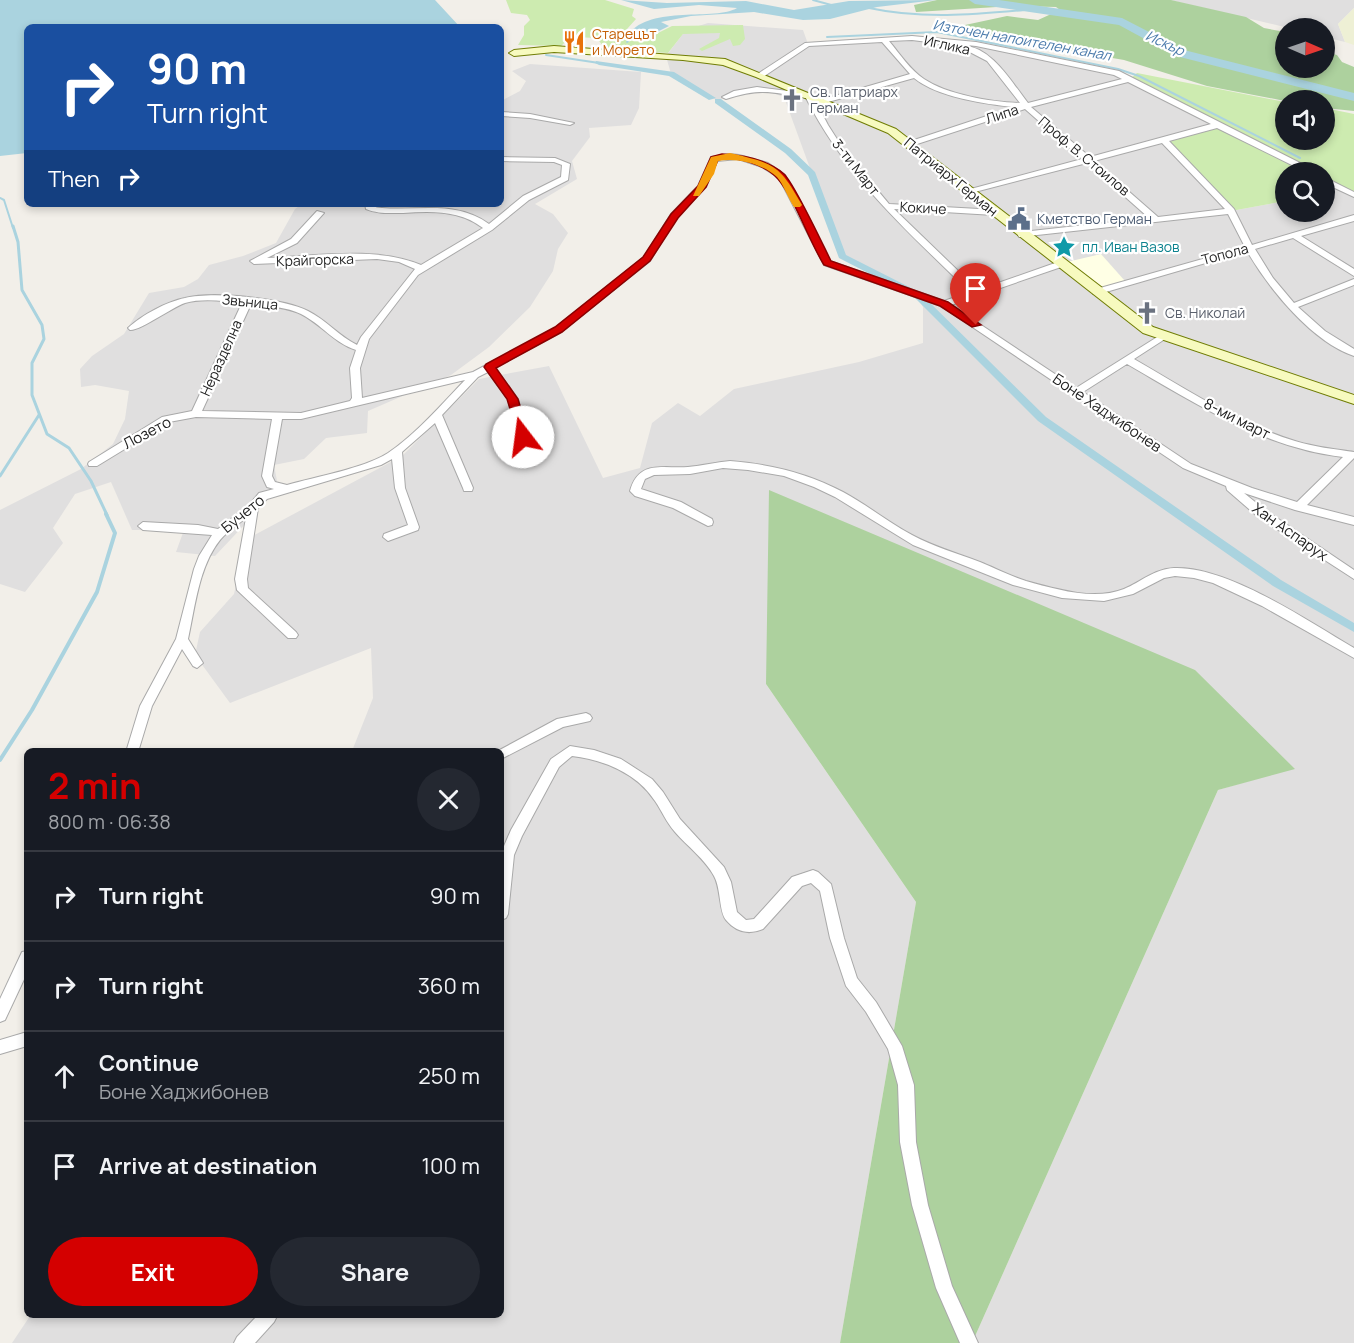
<!DOCTYPE html>
<html lang="en">
<head>
<meta charset="utf-8">
<style>
  :root { --surface:#171b24; --page:#242831; --text:#f1f3f6; --muted:#9ea1a6; --line:#363941; --accent:#d40000 }
  body { margin:0; font-family:Manrope,sans-serif; background:var(--page); color:var(--text); height:100vh; display:flex; flex-direction:column; font-size:22px; white-space:nowrap }
  * { box-sizing:border-box; margin:0 }
  p { font-size:20px; color:var(--muted) }
  .icon { flex:none; width:33px; height:33px; fill:none; stroke:currentColor; stroke-width:2; stroke-linecap:round; stroke-linejoin:round }
  .map { position:relative; flex:1; overflow:hidden }
  .details { position:absolute; left:24px; top:748px; width:480px; height:570px; display:flex; flex-direction:column; background:var(--surface); border-radius:9px; box-shadow:0 3px 9px #0003 }
  .details>* { flex:none }
  .hud { position:absolute; left:24px; top:24px; width:480px; height:183px; border-radius:9px; box-shadow:0 3px 9px #0003; background:#1a4fa0; color:#fff; overflow:hidden }
  .needle { width:39px; rotate:92deg }
  .buttons { position:absolute; left:1275px; top:18px; display:grid; gap:12px }
  .buttons a { display:grid; place-items:center; width:60px; height:60px; border-radius:50%; background:var(--surface); box-shadow:0 3px 9px #0003; font-size:30px }
  .pin { position:absolute; display:grid; place-items:center; width:51px; height:51px; color:#fff; margin:-62px -26px; border-radius:50% 50% 50% 0; rotate:-45deg; box-shadow:0 0 6px #0007 }
  .pin .icon { rotate:45deg }
  .me { position:absolute; width:66px; margin:-33px; rotate:345deg; stroke-linejoin:round; filter:drop-shadow(0 0 4px #0008) }
  .turn { display:flex; align-items:center; gap:21px; height:126px; padding:0 24px; font-size:27px }
  .turn .icon { width:78px; height:78px; stroke-width:2.5 }
  .turn b { display:block; font-size:42px; line-height:51px }
  .then { display:flex; align-items:center; height:57px; padding:0 24px; background:#0003; gap:12px; font-size:22px }
  .round { display:grid; place-items:center; flex:none; width:63px; height:63px; border-radius:32px; background:var(--page) }
  .headline { display:flex; align-items:center; justify-content:space-between; height:102px; padding:0 24px }
  h1 { font-size:36px; font-weight:700; line-height:45px; color:var(--accent) }
  .action { display:flex; gap:12px; margin-top:auto; padding:12px 24px }
  .action a { flex:1; height:69px; border-radius:36px; background:var(--accent); color:#fff; font-size:24px; font-weight:700; line-height:69px; text-align:center }
  .action a+a { background:var(--page); color:var(--text) }
  ul { padding:0; list-style:none }
  li { display:flex; align-items:center; gap:18px; height:90px; padding:0 24px; border-top:2px solid var(--line) }
  li div { flex:1 }
  li b { display:block; font-size:22px }
  li em { font-style:normal }
  .map>svg:first-child { display:block }
  .residential { fill:#e0dfdf }
  .education { fill:#ffffe5 }
  .farmland { fill:#eef0d5 }
  .grass { fill:#cdebb0 }
  .forest { fill:#add19e }
  .water { fill:#aad3df }
  .lines { fill:none; stroke-linecap:round; stroke-linejoin:round }
  .stream-far2 { stroke:#aad3df; stroke-width:2 }
  .stream-far1 { stroke:#aad3df; stroke-width:3 }
  .stream { stroke:#aad3df; stroke-width:4 }
  .canal { fill:#aad3df; fill-rule:evenodd }
  .river { fill:#aad3df; fill-rule:evenodd }
  .street-casing { stroke:#a9a9a9; stroke-width:2 }
  .secondary-casing { stroke:#707d05; stroke-width:2 }
  .street { fill:#fff; fill-rule:evenodd }
  .secondary { fill:#f7fabf; fill-rule:evenodd }
  .route { fill:#d40000; stroke:#8a0000; stroke-width:1.5 }
  .slow { fill:#f59e0b }
  .labels { text-anchor:middle; stroke-width:4.5; stroke-linejoin:round; paint-order:stroke }
  .far-food-label { font-size:14px; fill:#c56008; stroke:#fff; text-anchor:start }
  .far-water-label { font-size:14px; font-style:italic; fill:#4a7aab; stroke:#fff }
  .far-street-label { font-size:14px; fill:#222; stroke:#fff }
  .far-worship-label { font-size:14px; fill:#5b616d; stroke:#fff; text-anchor:start }
  .far-service-label { font-size:14px; fill:#4e5e75; stroke:#fff; text-anchor:start }
  .far-culture-label { font-size:14px; fill:#0d838f; stroke:#fff; text-anchor:start }
  .street-label { font-size:15px; fill:#222; stroke:#fff }
</style>
</head>
<body>
<div class="map">
<svg width="1354" height="1343" viewBox="0 0 1354 1343">
  <rect width="100%" height="100%" fill="#f2efe9"/>
  <g class="residential">
    <path d="M1170 0H1354V8L1338 24 1345 42 1325 37 1324 28H1289Z"/>
    <path d="M708 23 803 30 808 44 912 38 976 44 1116 73 1218 125 1231 211 1285 201 1286 212H1324L1325 179 1354 195V1343H972L1218 790 1294 768 766 684 916 902 840 1343H12L30 1316H501V752L352 751 373 698 371 648 230 703 195 655 200 632 234 594 247 539 402 456 479 379 549 366 603 478 640 468 652 423 678 403 700 416 734 389 859 362 923 343V307L916 294 842 256 784 97 755 87 742 89 718 101 671 74 666 56 686 30Z"/>
    <path d="M530 64 641 72 639 108 631 125 589 128 590 137 572 161 577 179 535 204 553 214 568 233 558 249 553 271 530 307 489 347 451 375 368 411 367 433 326 438 304 459 274 465 277 481 264 504 215 556 176 552 184 530H132L111 482 75 494 53 528 63 543 25 592 0 584V510L81 469 113 444 125 419 129 391 95 385 81 387 80 369 92 356 124 334 149 293 184 287 198 279 209 265 243 256 276 243 295 209 302 204H501V101L520 91 526 81 512 71Z"/>
  </g>
  <path class="education" d="M1101 254 1125 281 1097 289 1067 262Z"/>
  <path class="farmland" d="M1354 8V45L1345 42 1338 24Z"/>
  <g class="grass">
    <path d="M506 0H605L634 9 632 16 636 19 627 29V34L633 38 656 34 672 26 743 25 745 39 740 45 733 46 730 39 702 51 699 49 719 38 720 33 683 34 668 53 605 49 597 38C584 37 570 36 561 46L518 45 524 35V26L530 20 527 15 511 13Z"/>
    <path d="M1137 73 1285 102 1286 140H1324L1325 108 1354 114V195L1325 179 1324 172H1286L1285 201 1231 211 1164 140 1217 125 1130 79Z"/>
  </g>
  <g class="forest">
    <path d="M937 0H1171L1246 17 1264 28 1285 32 1286 68H1324L1325 52 1337 55 1342 62 1354 67V111L1325 108 1324 100 1285 101 1207 86 1124 60 1032 44 1022 39 999 38 967 29 965 25 1007 16 1038 20 1060 10 1056 7 1013 6 916 12 914 5Z"/>
    <path d="M769 490 1195 670 1295 769 1218 790 972 1343H840L916 902 766 684Z"/>
  </g>
  <g class="water">
    <path d="M0 0H435L460 27H27V153L0 156Z"/>
    <path d="M621 0 667 3 746 1 794 10 849 1 936 0 877 7 830 19 803 20 754 12 691 16 661 22 669 26 653 34 633 38 629 34C650 5 716 21 737 8L699 5 654 9Z"/>
  </g>
  <g class="lines">
    <g class="stream-far2">
      <path d="M813 0 835 6"/>
      <path d="M869 8C925 20 979 14 1035 9"/>
      <path d="M827 37 937 32 1118 69 1139 76 1300 158"/>
      <path d="M627 42 636 35"/>
      <path d="M546 55 599 63"/>
      <path d="M0 198 4 200 13 228"/>
    </g>
    <g class="stream-far1">
      <path d="M13 226 18 242 22 290 42 325 44 339 32 363V395L47 434 69 448 91 481 107 515"/>
      <path d="M0 476 39 415"/>
    </g>
    <path class="stream" d="M0 760 32 710 97 592 115 533 106 514"/>
    <g class="canal">
      <path d="M596 61 674 72 716 98 709 100 669 76 599 65 595 63Z"/>
      <path d="M715 99H721L791 149 815 172 846 255 919 292 1046 417 1281 580 1354 623V632L1273 586 1038 421 913 296 839 258 808 175 785 153 715 103Z"/>
    </g>
    <path class="river" d="M969 0H999L1122 18 1184 50 1354 93V101L1176 56 1119 25 975 4Z"/>
    <g class="street-casing">
      <g id="street">
        <path d="M912 36 976 42 1119 71 1314 170 1315 172H1306L1217 128 1169 141 1234 209 1252 245 1354 215V221L1301 236 1354 269V276L1293 238 1255 249 1273 278 1294 303 1354 279V285L1298 307 1325 331 1354 349V356C1312 342 1269 289 1247 251L1099 294H1093V290L1245 247 1228 214 1019 237 1018 235 1022 232 1149 218 1087 163 967 194V190L1082 159 1025 109 911 146H908V142L1014 107C984 104 937 97 914 78L821 104V100L910 74 882 42 809 46 763 77 756 75 805 43ZM912 40 944 44 947 43 976 46 1114 75 1122 79 1028 103C1012 83 991 45 962 46V48L987 61 1020 103C992 102 948 95 924 79 910 70 900 54 889 41ZM1128 82 1211 124 1090 157 1031 107ZM1162 143 1225 209 1158 217 1094 161Z"/>
        <path d="M757 87 812 94 828 125 844 150 889 204 997 210V214L994 215 894 209 978 290 1058 262H1064V266L951 305 1076 388 1162 334 1167 337 1165 339 1134 359C1186 389 1237 423 1295 441 1314 447 1334 449 1354 452V458L1307 505 1354 517V525L1295 510 1244 493 1265 510 1354 570V579L1257 516 1227 490 1226 486 1183 468 941 306 824 265 779 178 762 167 738 159 717 161 706 187 677 217 650 261 561 332 495 368 518 399 528 437 527 439H519L518 437 508 399 488 372 478 377 442 415 473 488 472 491H464L463 488 435 423 402 452 405 488 419 527 418 530 388 541 383 537 384 534 408 525 395 488 392 459 381 465 267 499 258 508 247 579 248 588 296 632 298 635 296 638H288L237 590 235 579 246 518C237 525 228 531 220 540 199 566 195 607 188 639L203 663 197 668 193 666 182 649 152 706 138 752H126L140 706 176 639 194 569 199 556 212 535 143 530 138 526 143 522 198 525 218 529 249 505 259 493 274 489 267 487 262 476 272 419 196 417 169 422 97 466H89L88 464 89 462 162 417 192 411 242 303C224 301 202 298 185 303 171 308 140 331 130 330L128 328C142 315 166 302 185 298 213 291 283 298 308 311 326 320 339 336 357 345L361 337 415 269 399 262 377 259 254 264 250 261 291 239 317 211 324 213 297 243 267 258C317 256 375 246 421 265L483 228C460 210 431 211 403 213 389 213 378 214 366 209L365 204C372 204 374 208 382 208 419 211 456 200 489 224L523 196 561 177 562 165 554 162 501 161V157L555 158 570 164 568 180 529 200 492 230 418 275 369 339 360 368 362 398 473 372 555 328 644 257 671 214 698 186 711 157 730 154 739 155 768 163 785 175 830 261 944 301 970 292C907 231 846 177 806 98 771 92 761 88 726 99L722 97 734 91ZM251 304C267 306 286 307 301 314 321 324 334 343 356 350L350 368 352 398 350 401 301 413 202 411ZM1127 364C1195 403 1263 448 1343 457L1297 502 1252 488 1191 464 1083 392ZM465 380C442 404 416 434 388 453 365 468 315 477 287 485L275 482 272 476 282 419H301Z"/>
        <path d="M501 112 530 114 574 123 570 125 530 118 501 116Z"/>
        <path d="M1324 177 1354 192V197L1324 183Z"/>
        <path d="M730 461C769 464 808 473 843 492 867 505 888 522 912 535 934 547 957 553 980 562 995 568 1010 576 1026 581 1055 589 1094 601 1124 589 1141 582 1154 569 1174 568 1228 566 1308 621 1354 648V658L1262 606 1213 583 1194 578 1175 576 1164 578 1133 594 1104 601 1062 598 1013 585 913 545 835 497 814 487 784 476 748 470 723 468 690 474 654 475 645 479 641 489 681 502 712 519 713 522 712 525 708 526 673 508 635 496 630 491C639 459 663 469 688 467 702 466 716 462 730 461Z"/>
        <path d="M586 713 590 715 592 718 590 721 563 727 501 759V752H496L557 719Z"/>
        <path d="M570 746 594 750 621 759 652 779 663 792 680 819 724 867 731 882 737 912 746 920 754 919 792 877 813 870 818 872 831 884 844 938 857 978 876 1002 902 1046 914 1085 916 1142 928 1205 952 1286 978 1343H960L936 1288 912 1205 900 1142 898 1085 888 1049 866 1012 846 986 830 938 820 891 811 883 802 886 763 929C749 935 736 932 726 920 719 912 721 888 714 876 705 859 687 846 675 832 666 822 662 811 655 801 637 773 604 760 572 756L559 767 522 836 514 855 508 914 506 918 501 920V853L511 830 551 759Z"/>
        <path d="M27 951V973L5 1020 0 1022V999L22 952Z"/>
        <path d="M27 1032V1046L0 1054V1040Z"/>
        <path d="M257 1316H277L274 1322 255 1343H234L237 1337Z"/>
      </g>
    </g>
    <g class="secondary-casing">
      <path id="secondary" d="M554 46 725 59 896 129 1153 327 1354 395V404L1143 333 888 133 756 77 723 65 683 60 554 52 514 56 509 53 514 50Z"/>
    </g>
    <use href="#street" class="street"/>
    <use href="#secondary" class="secondary"/>
  </g>
  <path class="route" d="M722 154C743 155 767 159 784 174 795 185 822 243 831 261L948 302 981 325 972 327 940 306 824 265C809 241 795 199 778 179 766 165 735 155 718 160L706 187 678 218 650 261 562 332 496 368 518 399 529 437 523 441 519 439 507 399 484 367 486 364 555 327 643 257 671 214 698 186 711 157Z"/>
  <path class="slow" d="M730 153C775 164 779 164 802 205L800 207H794C788 198 784 185 777 177 763 164 737 157 718 161L714 174 699 196H693L711 157Z"/>
  <defs>
    <g id="restaurant-bare" transform="scale(1.8)"><path d="M-5-6h1v4h1v-4h1v4h1v-4h1v5L-1.5 .5V6h-2V.5L-5-1ZM5-6V6H3V1.5H1.5Q1.5-4 5-6Z" fill="#e8710a" stroke="#fff" stroke-width="2.5" paint-order="stroke"/></g>
    <g id="church-bare" transform="scale(1.8)"><path d="M-1.2-6h2.4v3.5h3.3v2.4h-3.3V6h-2.4V-.1h-3.3v-2.4h3.3Z" fill="#6b7280" stroke="#fff" stroke-width="2.5" paint-order="stroke"/></g>
    <g id="civic-bare" transform="scale(1.8)"><path d="M-.6-6.5H3V-4.5H.6V-3L4-1V1h2V6H-6V1h2V-1L-.6-3ZM-1.2 2.5V6h2.4V2.5Z" fill="#5c6f8a" stroke="#fff" stroke-width="2.5" paint-order="stroke"/></g>
    <g id="sight-bare" transform="scale(1.8)"><path d="M0-6L1.8-2.2L6-1.7L2.9 1.2L3.7 5.4L0 3.3L-3.7 5.4L-2.9 1.2L-6-1.7L-1.8-2.2Z" fill="#0f9aa8" stroke="#fff" stroke-width="2.5" paint-order="stroke"/></g>
  </defs>
  <g fill-rule="evenodd">
    <use href="#restaurant-bare" x="574" y="42"/>
    <use href="#church-bare" x="792" y="100"/>
    <use href="#civic-bare" x="1019" y="219"/>
    <use href="#sight-bare" x="1064" y="247"/>
    <use href="#church-bare" x="1147" y="313"/>
  </g>
  <g class="labels">
    <g class="far-food-label">
      <text x="592" y="39">Старецът<tspan x="592" dy="16">и Морето</tspan></text>
    </g>
    <g class="far-water-label">
      <text transform="translate(1022 40) rotate(10)" y="5">Източен напоителен канал</text>
      <text transform="translate(1165 43) rotate(25)" y="5">Искър</text>
    </g>
    <g class="far-street-label">
      <text transform="translate(947 45) rotate(12)" y="5">Иглика</text>
      <text transform="translate(1002 114) rotate(-18)" y="5">Липа</text>
      <text transform="translate(1084 156) rotate(40)" y="5">Проф. В. Стоилов</text>
      <text transform="translate(856 167) rotate(52)" y="5">3-ти Март</text>
      <text transform="translate(951 177) rotate(39)" y="5">Патриарх Герман</text>
      <text transform="translate(923 208) rotate(3)" y="5">Кокиче</text>
      <text transform="translate(1225 254) rotate(-15)" y="5">Топола</text>
      <text transform="translate(315 260) rotate(-2)" y="5">Крайгорска</text>
      <text transform="translate(250 302) rotate(6)" y="5">Звъница</text>
      <text transform="translate(221 358) rotate(-66)" y="5">Неразделна</text>
    </g>
    <g class="far-worship-label">
      <text x="810" y="97">Св. Патриарх<tspan x="810" dy="16">Герман</tspan></text>
      <text x="1165" y="318">Св. Николай</text>
    </g>
    <g class="far-service-label">
      <text x="1037" y="224">Кметство Герман</text>
    </g>
    <g class="far-culture-label">
      <text x="1082" y="252">пл. Иван Вазов</text>
    </g>
    <g class="street-label">
      <text transform="translate(1107 413) rotate(34)" y="5">Боне Хаджибонев</text>
      <text transform="translate(1237 419) rotate(27)" y="5">8-ми март</text>
      <text transform="translate(147 433) rotate(-28)" y="5">Лозето</text>
      <text transform="translate(243 514) rotate(-39)" y="5">Бучето</text>
      <text transform="translate(1290 532) rotate(35)" y="5">Хан Аспарух</text>
    </g>
  </g>
</svg>
<div class="buttons">
<a><svg class="needle" viewBox="-14 -14 28 28"><path d="M0-13l5 13h-10z" fill="#e53935"/><path d="M0 13l5-13h-10z" fill="#9ea1a6"/></svg></a>
<a><svg class="icon" aria-label="sound" viewBox="0 0 24 24"><path d="M4 9h4l5-4v14l-5-4H4zM17 9q2 3 0 6"/></svg></a>
<a><svg class="icon" aria-label="search" viewBox="0 0 24 24"><circle cx="10" cy="10" r="6"/><path d="M15 15l6 6"/></svg></a>
</div>
<div class="pin" style="left:976px;top:325px;background:#d93025"><svg class="icon" aria-label="arrive" viewBox="0 0 24 24"><path d="M6 21V4h12l-3 4 3 4H6"/></svg></div>
<svg class="me" style="left:523px;top:437px" viewBox="-20 -20 40 40"><circle r="19" fill="#fff"/><path d="M0-13L10 11 0 6-10 11z" fill="#d40000"/></svg>
<div class="hud">
<div class="turn"><svg class="icon" aria-label="right" viewBox="0 0 24 24"><path d="M7 20v-9h11M14 6l5 5-5 5"/></svg><div><b>90 m</b>Turn right</div></div>
<div class="then">Then<svg class="icon" aria-label="right" viewBox="0 0 24 24"><path d="M7 20v-9h11M14 6l5 5-5 5"/></svg></div>
</div>
<section class="details">
<div class="headline"><div><h1>2 min</h1><p>800 m · 06:38</p></div><a class="round"><svg class="icon" aria-label="close" viewBox="0 0 24 24"><path d="M6 6l12 12M18 6L6 18"/></svg></a></div>
<ul>
<li><svg class="icon" aria-label="right" viewBox="0 0 24 24"><path d="M7 20v-9h11M14 6l5 5-5 5"/></svg><div><b>Turn right</b></div><em>90 m</em></li>
<li><svg class="icon" aria-label="right" viewBox="0 0 24 24"><path d="M7 20v-9h11M14 6l5 5-5 5"/></svg><div><b>Turn right</b></div><em>360 m</em></li>
<li><svg class="icon" aria-label="ahead" viewBox="0 0 24 24"><path d="M12 20V5M6 11l6-6 6 6"/></svg><div><b>Continue</b><p>Боне Хаджибонев</p></div><em>250 m</em></li>
<li><svg class="icon" aria-label="arrive" viewBox="0 0 24 24"><path d="M6 21V4h12l-3 4 3 4H6"/></svg><div><b>Arrive at destination</b></div><em>100 m</em></li>
</ul>
<div class="action"><a>Exit</a><a>Share</a></div>
</section>
</div>
</body>
</html>
